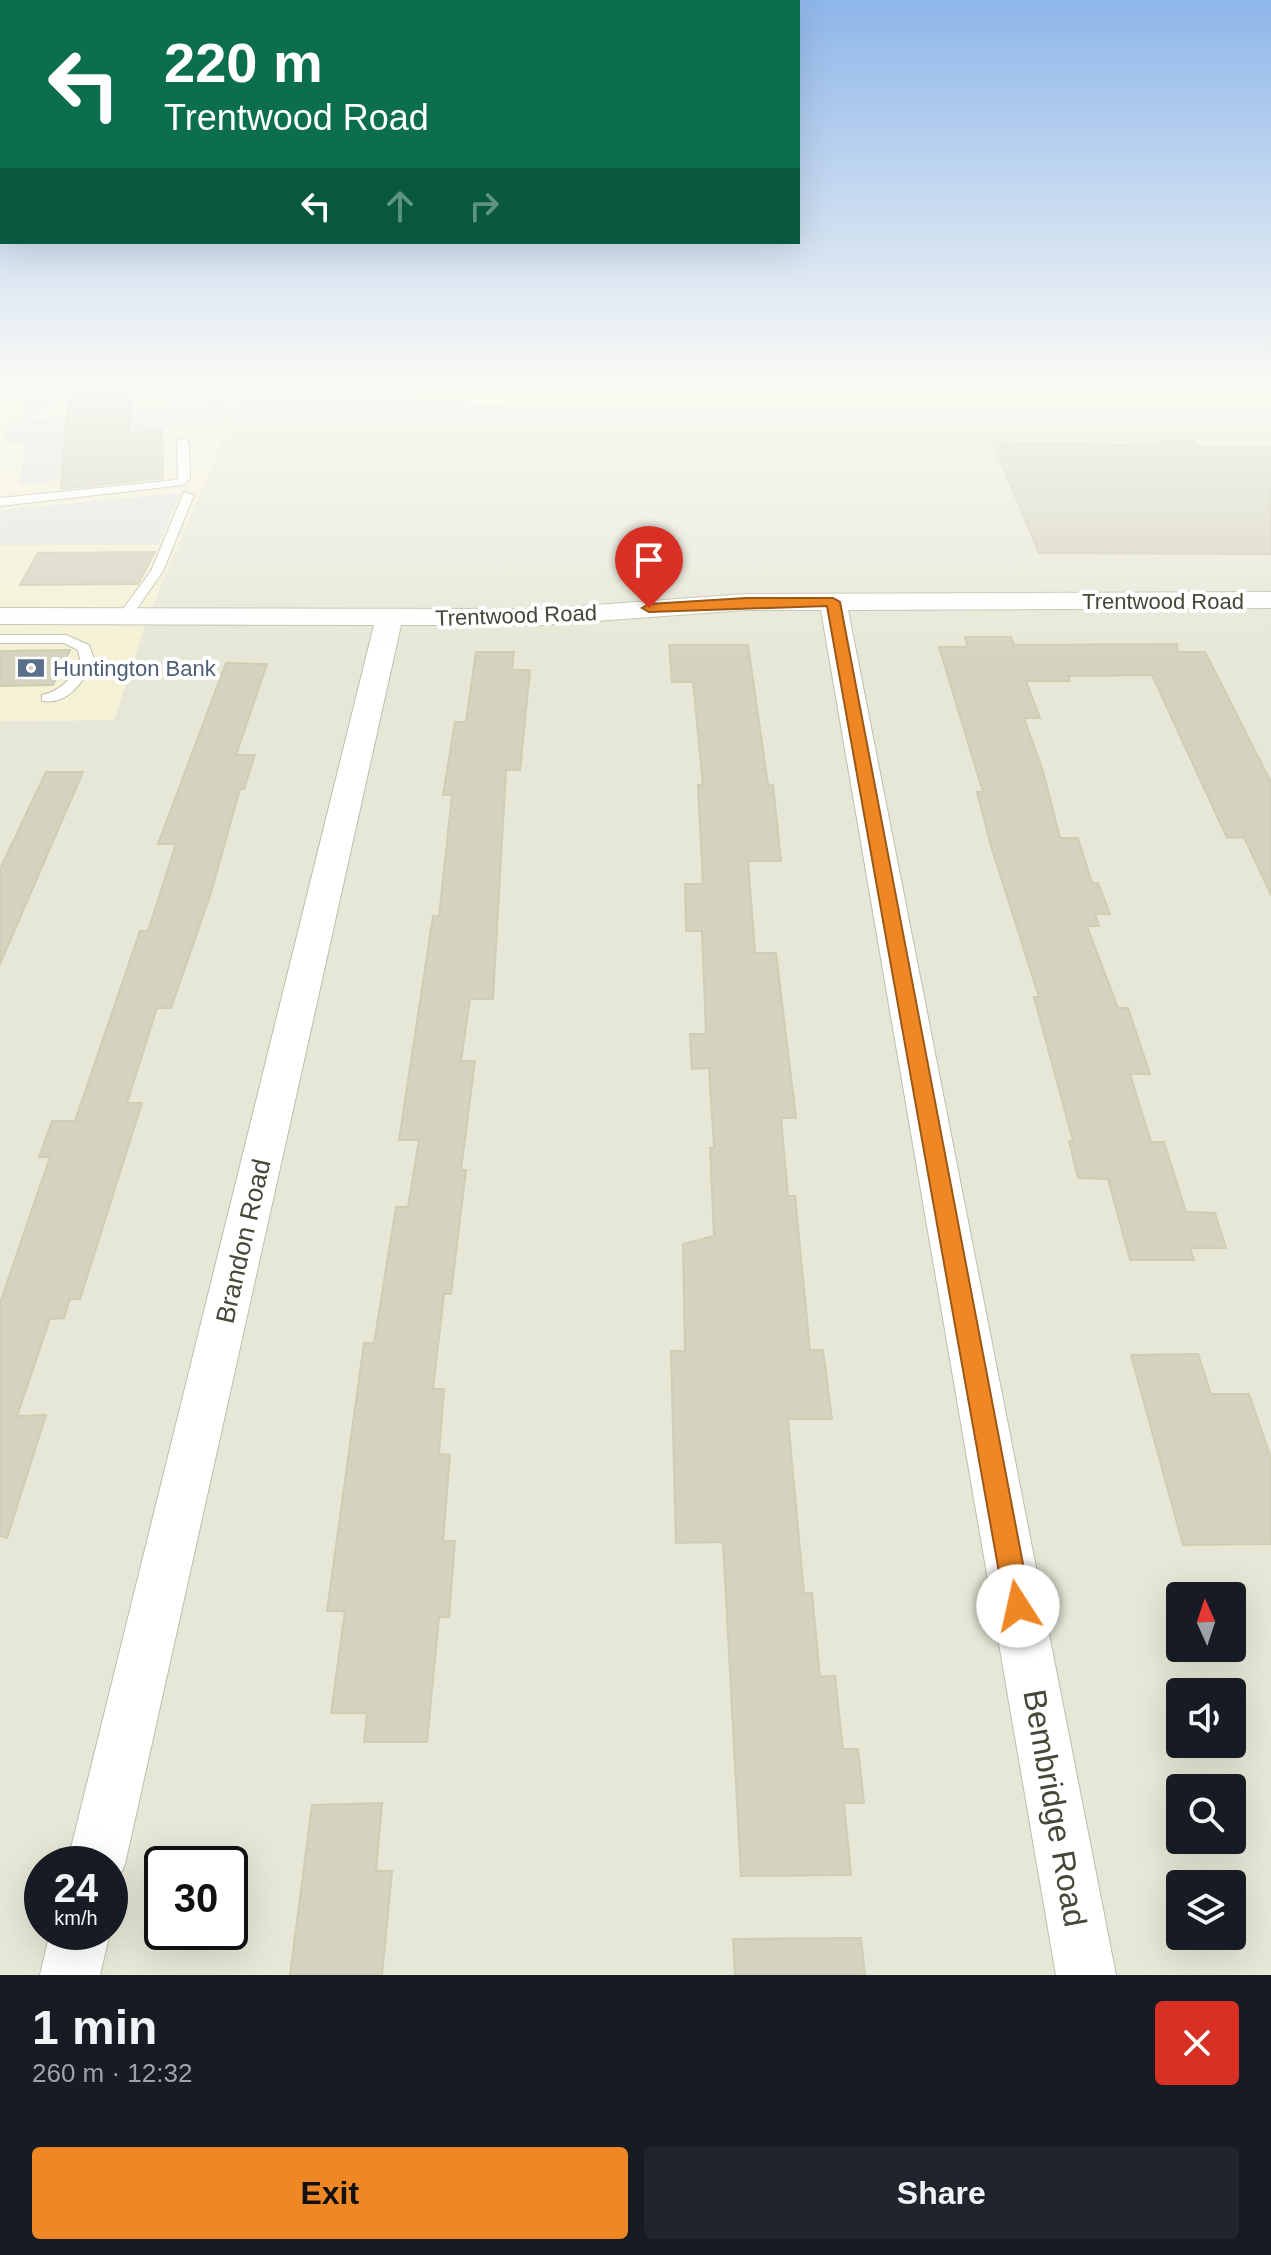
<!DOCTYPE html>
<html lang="en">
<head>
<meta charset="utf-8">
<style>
  :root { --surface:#171b24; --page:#20242c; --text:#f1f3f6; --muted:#9ea1a6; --accent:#ef8724 }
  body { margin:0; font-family:Arial,sans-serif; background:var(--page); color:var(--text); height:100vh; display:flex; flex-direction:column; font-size:30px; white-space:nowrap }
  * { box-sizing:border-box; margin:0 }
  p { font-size:26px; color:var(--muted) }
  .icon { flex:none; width:44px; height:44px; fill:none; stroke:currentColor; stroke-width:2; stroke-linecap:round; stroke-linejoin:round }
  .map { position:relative; height:1975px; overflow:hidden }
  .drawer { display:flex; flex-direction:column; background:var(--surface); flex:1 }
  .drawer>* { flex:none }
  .banner { position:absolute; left:0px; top:0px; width:800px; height:244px; box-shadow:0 8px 32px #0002; background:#0b6e4f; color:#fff; overflow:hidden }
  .needle { width:52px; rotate:357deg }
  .fabs { position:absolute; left:1166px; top:1582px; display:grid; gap:16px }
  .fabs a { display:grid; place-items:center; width:80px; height:80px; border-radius:8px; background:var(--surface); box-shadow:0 8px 32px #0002; font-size:40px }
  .speed { position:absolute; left:24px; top:1846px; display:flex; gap:16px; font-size:40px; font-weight:700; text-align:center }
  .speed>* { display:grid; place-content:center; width:104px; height:104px; border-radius:50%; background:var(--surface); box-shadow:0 8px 32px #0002; line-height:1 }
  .speed small { font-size:20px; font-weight:400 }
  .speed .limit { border:4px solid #111; border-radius:12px; background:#fff; color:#111 }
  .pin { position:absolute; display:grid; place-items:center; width:68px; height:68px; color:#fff; margin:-82px -34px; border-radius:50% 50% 50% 0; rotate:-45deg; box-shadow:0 0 8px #0007 }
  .pin .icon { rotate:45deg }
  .me { position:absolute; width:88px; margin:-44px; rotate:350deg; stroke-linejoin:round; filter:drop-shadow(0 0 6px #0008) }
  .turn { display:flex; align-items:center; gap:28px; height:168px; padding:0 32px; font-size:36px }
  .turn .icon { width:104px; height:104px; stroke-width:2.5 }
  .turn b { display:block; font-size:56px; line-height:68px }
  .lanes { display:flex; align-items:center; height:76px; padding:0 32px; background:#0003; justify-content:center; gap:40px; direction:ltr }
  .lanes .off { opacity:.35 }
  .round { display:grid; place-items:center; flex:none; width:84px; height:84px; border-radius:8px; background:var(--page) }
  .overview { display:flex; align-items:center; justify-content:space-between; height:136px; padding:0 32px }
  h1 { font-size:48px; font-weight:800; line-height:60px }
  .primary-button { display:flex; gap:16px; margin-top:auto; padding:16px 32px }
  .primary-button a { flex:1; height:92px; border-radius:8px; background:var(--accent); color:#111; font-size:32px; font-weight:800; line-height:92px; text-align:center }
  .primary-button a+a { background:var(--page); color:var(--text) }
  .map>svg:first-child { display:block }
  .residential { fill:#e7e7d7; fill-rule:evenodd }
  .commercial { fill:#f4f1d5 }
  .parking { fill:#e5e5e0 }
  .building { fill:#d4d3bf; stroke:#cfcdb2; stroke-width:2 }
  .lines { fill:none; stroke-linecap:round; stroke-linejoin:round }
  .lane-casing { stroke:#bebeac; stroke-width:2 }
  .street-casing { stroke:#bebeac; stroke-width:2 }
  .secondary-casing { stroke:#cace98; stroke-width:2 }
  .lane { fill:#fff; fill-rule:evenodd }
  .street { fill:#fff; fill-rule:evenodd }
  .secondary { fill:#f7fcca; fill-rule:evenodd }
  .route { fill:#ef8724; stroke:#9b5817; stroke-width:2 }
  .labels { text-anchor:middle; stroke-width:8; stroke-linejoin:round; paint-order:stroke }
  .far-street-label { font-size:22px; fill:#474637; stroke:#fff }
  .far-service-label { font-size:22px; fill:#4e5e75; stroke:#fff; text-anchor:start }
  .street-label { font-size:26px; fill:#474637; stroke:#fff }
  .near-street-label { font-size:32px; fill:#474637; stroke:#fff }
</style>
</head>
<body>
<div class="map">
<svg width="1271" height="1975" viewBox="0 0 1271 1975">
  <rect width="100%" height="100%" fill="#f3f3e9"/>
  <path class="residential" d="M247 381H331L635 399 634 381H1271V1975H0V721L114 720 148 617ZM1180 1596H1232V1648H1180ZM1180 1692H1232V1744H1180ZM1180 1788H1232V1840H1180ZM42 1864H110V1932H42ZM162 1864H230V1932H162ZM1180 1884H1232V1936H1180Z"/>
  <g class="commercial">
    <path d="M0 381H247L148 617 114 720 0 721Z"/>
    <path d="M331 381H634L635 400Z"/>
  </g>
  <g class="parking">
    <path d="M27 381H65L60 400 46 401 44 412 23 414Z"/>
    <path d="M231 401 225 424 149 431 62 480 19 485 27 442 3 444 8 423Z"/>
    <path d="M181 493 158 545H0L1 510Z"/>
  </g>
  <g class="building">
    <path d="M70 381H132L129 433 162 430 163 478 61 489Z"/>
    <path d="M1159 441H1195L1199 447H1271V554L1039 553 993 442 1161 446Z"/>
    <path d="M155 552 138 584 20 585 38 553Z"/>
    <path d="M965 637H1011L1014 645 1177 644V652H1205L1271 782V895L1244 837 1227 838 1152 675 1068 676 1070 681H1026L1040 718H1024L1043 771 1060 838H1078L1092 883H1098L1110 914H1095L1099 926H1087L1118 1008H1128L1150 1074H1130L1151 1142H1164L1186 1212 1215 1213 1226 1248H1190L1194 1260H1130L1108 1179 1078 1178 1069 1141H1073L1034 997H1039L991 846 977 792H983L939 647H968Z"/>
    <path d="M669 645H748L768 785H773L781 861H748L755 953H776L796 1118H781L788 1196H795L810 1350H823L832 1419H788L804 1593H812L820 1677 835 1676 843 1749H858L864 1803H844L851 1875 741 1876 723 1542 676 1543 671 1351H685L683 1244 714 1236 710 1148H714L709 1068 692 1069 690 1034H706L702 931H686L685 884H703L698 785H703L693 682H672Z"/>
    <path d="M70 650 53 685 0 686V651Z"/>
    <path d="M476 652H514L512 670H530L520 770H506L493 999H470L461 1061H475L461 1170H466L451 1294H444L433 1389H444L439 1454 450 1455 443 1541H455L449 1617H439L427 1742H364L367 1713H331L345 1611H327L364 1343H374L396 1207H408L419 1140H399L433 916H439L452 795H443L455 722H466Z"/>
    <path d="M226 663 267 664 236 755H255L244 789H240L211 893 171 1008H157L127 1103H142L80 1299H70L64 1318 50 1319 17 1416 46 1415 7 1538 0 1536V1303L50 1157H39L52 1121H75L140 931H148L176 844H158Z"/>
    <path d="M46 772H83L0 964V869Z"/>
    <path d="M1198 1354 1211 1394H1249L1271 1458V1544L1183 1545 1131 1355Z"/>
    <path d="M382 1803 376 1871H392L382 1975H290L312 1805Z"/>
    <path d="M861 1938 865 1975H735L733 1939Z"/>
  </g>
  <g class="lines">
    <g class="lane-casing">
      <g id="lane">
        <path d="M183 439 189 442 190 479 183 485 0 506V498L176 480 178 478 177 442Z"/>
        <path d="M184 492 194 495 163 571 129 620H119L117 617 151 571Z"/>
        <path d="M0 635H66L89 645 94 659C84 681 69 705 42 701V695C63 690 72 678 80 659L78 650 64 643H0Z"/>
      </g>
    </g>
    <g class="street-casing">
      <g id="street">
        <path d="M792 381H812L817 400 814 405H798Z"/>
        <path d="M1271 592V608L848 610 1116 1975H1056L821 610H746L541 625H401L125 1864 116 1884 110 1887V1864H67L374 625 0 624V608L541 609 746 594Z"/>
        <path d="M50 1932H110L100 1975H40Z"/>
      </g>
    </g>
    <g class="secondary-casing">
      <path id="secondary" d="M318 381H408L517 392 1271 391V407L517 408 331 389Z"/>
    </g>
    <use href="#lane" class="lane"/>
    <use href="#street" class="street"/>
    <use href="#secondary" class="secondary"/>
  </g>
  <linearGradient id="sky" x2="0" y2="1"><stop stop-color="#8eb6ea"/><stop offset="0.58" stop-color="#fafaf5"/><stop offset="1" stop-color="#fafaf5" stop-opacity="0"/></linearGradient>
  <rect width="1271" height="658" fill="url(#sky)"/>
  <path class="route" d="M746 598H833L840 602 1031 1606 1027 1615 1018 1619 1009 1615 1005 1606 827 606 649 612 642 608 649 604Z"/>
  <defs>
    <g id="bank-bare" transform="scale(2.16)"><path d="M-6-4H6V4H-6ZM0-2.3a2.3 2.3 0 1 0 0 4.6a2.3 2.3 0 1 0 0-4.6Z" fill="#5c6f8a" stroke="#fff" stroke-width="2.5" paint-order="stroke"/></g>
  </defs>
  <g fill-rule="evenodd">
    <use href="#bank-bare" x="31" y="668"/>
  </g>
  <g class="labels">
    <g class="far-street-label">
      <text x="1163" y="609">Trentwood Road</text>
      <text transform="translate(516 615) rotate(-2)" y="8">Trentwood Road</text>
    </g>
    <g class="far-service-label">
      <text x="53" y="676">Huntington Bank</text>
    </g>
    <g class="street-label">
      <text transform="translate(243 1241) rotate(-77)" y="9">Brandon Road</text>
    </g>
    <g class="near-street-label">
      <text transform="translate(1055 1808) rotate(80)" y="11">Bembridge Road</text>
    </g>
  </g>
</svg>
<div class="fabs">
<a><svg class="needle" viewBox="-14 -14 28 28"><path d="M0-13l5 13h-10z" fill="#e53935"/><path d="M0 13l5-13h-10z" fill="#9ea1a6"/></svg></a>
<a><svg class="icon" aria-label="sound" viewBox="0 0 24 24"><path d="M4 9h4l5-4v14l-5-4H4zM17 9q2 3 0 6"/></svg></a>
<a><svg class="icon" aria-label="search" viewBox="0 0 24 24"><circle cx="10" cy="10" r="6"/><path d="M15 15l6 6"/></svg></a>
<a><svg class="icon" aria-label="layers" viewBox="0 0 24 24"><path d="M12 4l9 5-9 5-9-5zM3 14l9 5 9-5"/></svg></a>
</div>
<div class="speed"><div>24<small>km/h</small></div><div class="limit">30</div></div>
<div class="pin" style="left:649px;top:608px;background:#d93025"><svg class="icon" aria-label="arrive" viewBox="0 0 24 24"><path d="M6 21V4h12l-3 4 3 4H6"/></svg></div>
<svg class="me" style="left:1018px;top:1606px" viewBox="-20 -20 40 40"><circle r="19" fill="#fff"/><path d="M0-13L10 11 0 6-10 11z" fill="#ef8724"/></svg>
<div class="banner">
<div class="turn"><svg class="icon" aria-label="left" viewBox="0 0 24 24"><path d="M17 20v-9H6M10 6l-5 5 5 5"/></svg><div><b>220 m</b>Trentwood Road</div></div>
<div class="lanes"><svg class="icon" aria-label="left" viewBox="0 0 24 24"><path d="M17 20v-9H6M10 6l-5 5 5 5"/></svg><svg class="icon off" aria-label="ahead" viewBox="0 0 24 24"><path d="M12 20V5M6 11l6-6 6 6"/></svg><svg class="icon off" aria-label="right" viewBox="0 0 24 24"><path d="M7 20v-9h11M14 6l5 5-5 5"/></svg></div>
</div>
</div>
<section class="drawer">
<div class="overview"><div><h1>1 min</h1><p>260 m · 12:32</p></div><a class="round" style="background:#d93025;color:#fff"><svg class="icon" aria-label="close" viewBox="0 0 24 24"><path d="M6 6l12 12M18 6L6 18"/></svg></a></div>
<div class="primary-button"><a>Exit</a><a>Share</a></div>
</section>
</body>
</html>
